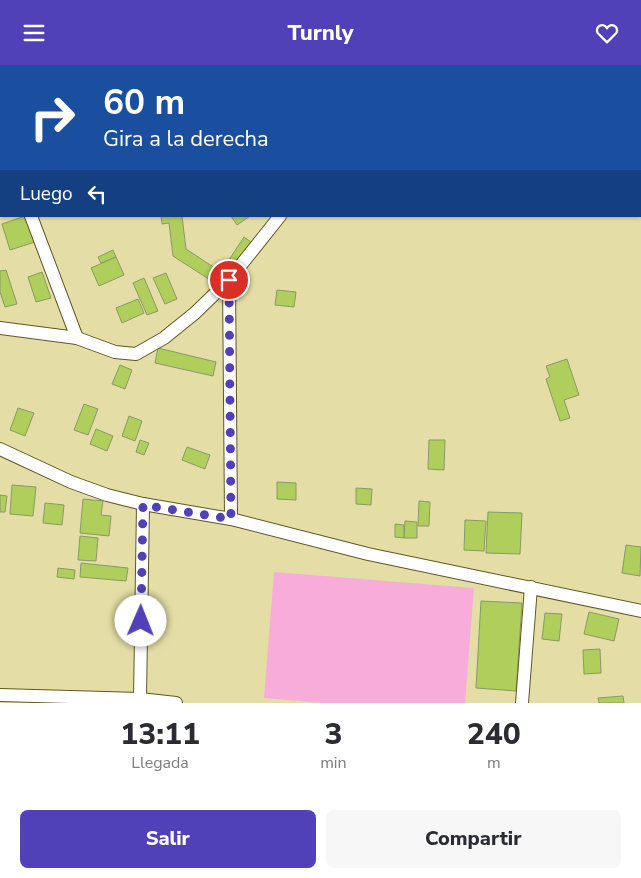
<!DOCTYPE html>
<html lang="es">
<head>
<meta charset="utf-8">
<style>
  :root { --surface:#fff; --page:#f7f7f7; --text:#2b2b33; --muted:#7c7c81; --accent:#5041b9 }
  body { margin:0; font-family:"Nunito Sans",sans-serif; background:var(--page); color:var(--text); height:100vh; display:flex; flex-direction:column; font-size:19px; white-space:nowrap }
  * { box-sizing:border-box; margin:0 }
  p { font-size:16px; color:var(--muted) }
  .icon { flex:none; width:28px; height:28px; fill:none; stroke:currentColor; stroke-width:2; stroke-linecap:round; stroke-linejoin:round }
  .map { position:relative; height:638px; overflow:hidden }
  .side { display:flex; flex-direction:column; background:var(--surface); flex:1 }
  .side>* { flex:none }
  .top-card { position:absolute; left:0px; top:0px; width:641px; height:152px; box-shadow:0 1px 4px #0004; background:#1a4fa0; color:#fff; overflow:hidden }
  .pin { position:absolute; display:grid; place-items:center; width:42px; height:42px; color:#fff; margin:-21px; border:2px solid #fff; border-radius:50%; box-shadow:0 1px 5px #0007 }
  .me { position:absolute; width:55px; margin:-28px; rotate:1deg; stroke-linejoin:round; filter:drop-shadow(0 0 4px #0008) }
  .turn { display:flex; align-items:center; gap:18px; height:105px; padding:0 20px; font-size:22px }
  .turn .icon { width:65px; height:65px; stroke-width:2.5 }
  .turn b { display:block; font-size:35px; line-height:42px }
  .then { display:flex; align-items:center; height:48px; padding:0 20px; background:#0003; gap:10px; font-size:19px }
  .eta { display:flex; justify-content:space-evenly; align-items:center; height:85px; text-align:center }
  .eta b { font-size:30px; font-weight:800; line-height:35px }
  .cta { display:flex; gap:10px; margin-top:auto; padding:10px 20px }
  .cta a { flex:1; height:58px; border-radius:8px; background:var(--accent); color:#fff; font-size:20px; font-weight:800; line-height:58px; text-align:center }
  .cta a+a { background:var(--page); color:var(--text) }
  header { display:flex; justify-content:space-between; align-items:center; height:65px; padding:0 20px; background:var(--accent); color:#fff; font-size:22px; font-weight:800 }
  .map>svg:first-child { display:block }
  .green { fill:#f7acda }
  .building { fill:#afce5c; stroke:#899967 }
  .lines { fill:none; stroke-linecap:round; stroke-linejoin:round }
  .minor-casing { stroke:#5e5824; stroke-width:14 }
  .minor { stroke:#fff; stroke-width:12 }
  .route { stroke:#5041b9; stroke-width:9; stroke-dasharray:0 16.2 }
</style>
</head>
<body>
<header><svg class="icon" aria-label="menu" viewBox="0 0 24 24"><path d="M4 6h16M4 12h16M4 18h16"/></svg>Turnly<svg class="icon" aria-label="heart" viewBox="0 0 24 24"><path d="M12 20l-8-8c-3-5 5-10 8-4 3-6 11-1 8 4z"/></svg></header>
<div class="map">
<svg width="641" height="638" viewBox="0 0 641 638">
  <rect width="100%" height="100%" fill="#e4dea6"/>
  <path class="green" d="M274 507 474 523 465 638H324L264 633Z"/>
  <g class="building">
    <path d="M25 151 35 177 10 185 2 159Z"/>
    <path d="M161 151H182L186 184 221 207 244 172 251 177 221 222 173 191 169 158 162 159Z"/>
    <path d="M231 151H250L237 160Z"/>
    <path d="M113 185 116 192 101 198 98 192Z"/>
    <path d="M116 192 124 210 99 221 91 203Z"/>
    <path d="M6 205 17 239 5 242 0 227V206Z"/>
    <path d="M42 207 51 233 36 237 28 212Z"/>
    <path d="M166 208 177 234 165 239 153 213Z"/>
    <path d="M144 213 158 246 147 250 133 218Z"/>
    <path d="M277 225 296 227 294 242 275 240Z"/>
    <path d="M138 234 144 248 122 258 116 243Z"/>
    <path d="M158 283 216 297 213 311 155 298Z"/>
    <path d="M567 294 579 330 564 335 570 353 560 356 546 314 550 312 546 301Z"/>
    <path d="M120 300 132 305 125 324 112 319Z"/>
    <path d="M84 339 98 344 88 370 74 365Z"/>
    <path d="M18 343 34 348 25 371 10 365Z"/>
    <path d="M129 351 142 356 135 376 122 371Z"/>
    <path d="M96 364 113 371 107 386 90 379Z"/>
    <path d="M140 375 149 378 144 390 136 387Z"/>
    <path d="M429 375H445L444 405 428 404Z"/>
    <path d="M187 382 210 390 205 404 182 395Z"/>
    <path d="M277 417 296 418V435L277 434Z"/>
    <path d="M12 420 36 422 33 451 10 449Z"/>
    <path d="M356 423 372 424 371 440 356 439Z"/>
    <path d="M0 430 7 431 5 447H0Z"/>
    <path d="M83 434 103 436 101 450 111 451 109 471 80 468Z"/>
    <path d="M419 436 430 437 429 461H418Z"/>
    <path d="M45 438 64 440 62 460 43 458Z"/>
    <path d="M488 447 522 448 520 489 486 488Z"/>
    <path d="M465 455 486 456 484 486 464 485Z"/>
    <path d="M405 456 417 457V473H404Z"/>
    <path d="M395 459 404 460V473L395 472Z"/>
    <path d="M80 471 98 473 96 496 78 495Z"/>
    <path d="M626 480 641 482 640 511 622 508Z"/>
    <path d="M81 498 128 503 126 516 80 512Z"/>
    <path d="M58 503 75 505 74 514 57 512Z"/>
    <path d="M481 536 522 538 516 626 476 623Z"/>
    <path d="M589 547 619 554 614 576 584 569Z"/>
    <path d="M545 548 562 549 559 576 542 574Z"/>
    <path d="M600 584 601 608 584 609 583 585Z"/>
    <path d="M623 631 624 638H599L598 633Z"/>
  </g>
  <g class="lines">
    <g class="minor-casing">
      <g id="minor">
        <path d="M418 1 419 0"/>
        <path d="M0 68 1 72"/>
        <path d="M31 151 77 273"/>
        <path d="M229 215 231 454"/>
        <path d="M0 263 77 273 115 287 136 289 164 273 195 248 229 215 280 151"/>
        <path d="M0 384 71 417 107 430 143 439 231 454 368 489 641 546"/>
        <path d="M0 630 140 634 176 638"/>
        <path d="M140 634 143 439"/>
        <path d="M522 638 531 522"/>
      </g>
    </g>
    <use href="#minor" class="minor"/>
  </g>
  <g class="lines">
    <path class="route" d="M141 556 143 440 231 454 229 215"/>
  </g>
</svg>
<div class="pin" style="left:229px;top:215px;background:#d93025"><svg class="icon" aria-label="arrive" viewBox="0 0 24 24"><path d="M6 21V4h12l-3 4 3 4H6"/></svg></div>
<svg class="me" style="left:141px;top:556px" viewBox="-20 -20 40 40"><circle r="19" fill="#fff"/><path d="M0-13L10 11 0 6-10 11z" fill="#5041b9"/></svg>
<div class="top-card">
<div class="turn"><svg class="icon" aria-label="right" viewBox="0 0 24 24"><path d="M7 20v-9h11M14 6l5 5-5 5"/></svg><div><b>60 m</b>Gira a la derecha</div></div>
<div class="then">Luego<svg class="icon" aria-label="left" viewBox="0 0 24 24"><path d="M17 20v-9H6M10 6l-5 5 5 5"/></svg></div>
</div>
</div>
<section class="side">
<div class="eta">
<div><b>13:11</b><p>Llegada</p></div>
<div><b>3</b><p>min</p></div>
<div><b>240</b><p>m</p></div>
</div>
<div class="cta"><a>Salir</a><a>Compartir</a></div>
</section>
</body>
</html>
